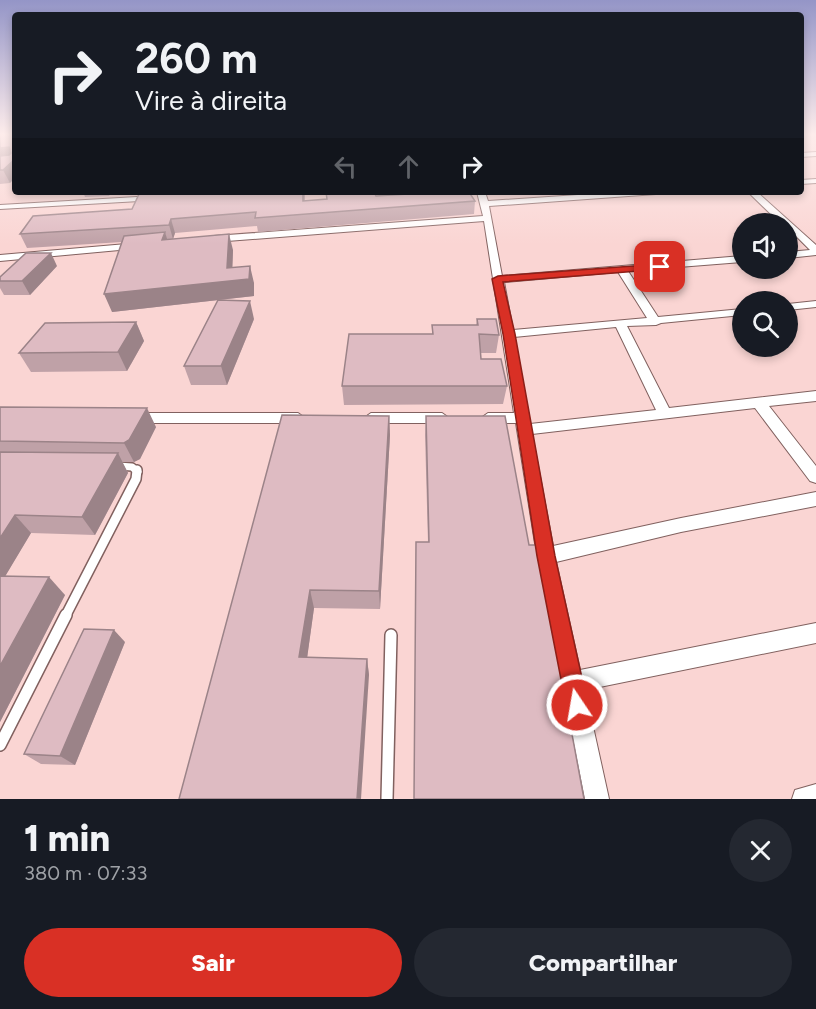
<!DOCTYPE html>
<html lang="pt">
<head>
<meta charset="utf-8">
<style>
  :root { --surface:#171b24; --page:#242831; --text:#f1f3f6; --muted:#9ea1a6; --accent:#d93025 }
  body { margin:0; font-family:Figtree,sans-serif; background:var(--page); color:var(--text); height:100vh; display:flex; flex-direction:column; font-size:22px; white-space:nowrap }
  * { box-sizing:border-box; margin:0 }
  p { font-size:20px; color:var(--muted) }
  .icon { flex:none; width:33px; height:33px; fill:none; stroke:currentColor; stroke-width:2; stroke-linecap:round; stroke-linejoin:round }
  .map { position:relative; height:799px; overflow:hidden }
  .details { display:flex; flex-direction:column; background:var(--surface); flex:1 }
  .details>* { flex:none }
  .hud { position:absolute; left:12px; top:12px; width:792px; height:183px; border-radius:6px; box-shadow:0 3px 9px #0003; background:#171b24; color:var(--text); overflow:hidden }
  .controls { position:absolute; left:732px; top:213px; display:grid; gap:12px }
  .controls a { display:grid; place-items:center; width:66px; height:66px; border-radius:50%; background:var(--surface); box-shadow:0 3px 9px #0003; font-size:30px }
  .pin { position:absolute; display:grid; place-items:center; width:51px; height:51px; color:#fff; margin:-26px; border-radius:12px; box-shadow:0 3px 9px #0006 }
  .me { position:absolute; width:66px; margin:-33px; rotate:348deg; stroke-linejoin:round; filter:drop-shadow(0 0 4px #0008) }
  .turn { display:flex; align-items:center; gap:21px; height:126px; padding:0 24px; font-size:27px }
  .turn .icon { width:78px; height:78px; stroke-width:2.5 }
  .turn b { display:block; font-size:42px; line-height:51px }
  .lanes { display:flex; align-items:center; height:57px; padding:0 24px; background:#0003; justify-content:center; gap:30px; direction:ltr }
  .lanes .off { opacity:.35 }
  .round { display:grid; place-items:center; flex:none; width:63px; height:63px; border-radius:32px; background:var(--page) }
  .overview { display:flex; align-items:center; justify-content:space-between; height:102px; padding:0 24px }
  h1 { font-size:36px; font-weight:800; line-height:45px }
  .action { display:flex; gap:12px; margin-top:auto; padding:12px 24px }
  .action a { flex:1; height:69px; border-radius:36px; background:var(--accent); color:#fff; font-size:24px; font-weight:800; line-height:69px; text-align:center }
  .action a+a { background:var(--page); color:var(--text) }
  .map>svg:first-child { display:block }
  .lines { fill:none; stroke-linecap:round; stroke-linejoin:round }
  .lane-far2-casing { stroke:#81615f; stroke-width:10 }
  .lane-far1-casing { stroke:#81615f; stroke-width:12 }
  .lane-casing { stroke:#81615f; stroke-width:14 }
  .street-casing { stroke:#81615f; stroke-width:2 }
  .lane-far2 { stroke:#fff; stroke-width:7 }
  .lane-far1 { stroke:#fff; stroke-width:9 }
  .lane { stroke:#fff; stroke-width:11 }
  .street { fill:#fff; fill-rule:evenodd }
  .wall { fill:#bfa1a7 }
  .shaded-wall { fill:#9b8388 }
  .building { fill:#debbc2; stroke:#9b8388; stroke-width:1.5 }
  .route { fill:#d93025; stroke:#8d1f18; stroke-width:1.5 }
</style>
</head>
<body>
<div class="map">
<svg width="816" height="799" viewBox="0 0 816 799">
  <rect width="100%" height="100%" fill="#fad5d3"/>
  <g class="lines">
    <g class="lane-far2-casing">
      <path id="lane-far2" d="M118 466 132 467 138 472"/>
    </g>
    <g class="lane-far1-casing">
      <path id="lane-far1" d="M65 617 136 479 137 470"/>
    </g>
    <g class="lane-casing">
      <g id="lane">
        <path d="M0 745 66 615"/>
        <path d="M387 799 391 635"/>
      </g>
    </g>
    <g class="street-casing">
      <g id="street">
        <path d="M816 152V156L801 157V153Z"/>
        <path d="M816 179V183L801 184V180Z"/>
        <path d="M477 192H485L488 201 622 192H660L656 194 489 206 502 276 742 256V262L628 271 658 317 742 309V315L661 323 656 325 627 326 669 408 816 391V401L769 406 816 466V483L810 481 755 408 532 434 553 546 681 518 816 492V506L681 532 556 562 580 670 816 623V643L585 690 609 799H585L537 556 516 423H488L481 418 488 413H514L484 221 214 242 209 239 214 236 483 216ZM618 272 647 318 513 330 504 282ZM616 327 656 410 530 424 514 337Z"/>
        <path d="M748 192H757L816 245V255L788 258V252L810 250 788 228V224H781Z"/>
        <path d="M154 196H157V200L0 209V205Z"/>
        <path d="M138 243 141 244V248L0 261V255Z"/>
        <path d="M816 301V307L788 310V304Z"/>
        <path d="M134 413H298L305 418 298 423H134L127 418Z"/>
        <path d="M371 413H442L449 418 442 423H371L364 418Z"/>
        <path d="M816 784V799H792L795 790Z"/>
      </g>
    </g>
    <use href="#lane-far2" class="lane-far2"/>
    <use href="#lane-far1" class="lane-far1"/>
    <use href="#lane" class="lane"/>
    <use href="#street" class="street"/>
  </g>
  <g class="wall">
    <path d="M0 133 10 183 0 184Z"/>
    <path d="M83 192H112L109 196 85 197Z"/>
    <path d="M305 192V201L326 199V192L376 196 400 194 399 192H472L471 195 475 201 474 214 258 232 257 226 175 233 173 239 233 250 232 268 254 283V296L112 312 122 242 27 248 20 234 132 209Z"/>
    <path d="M57 266 30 295H4L0 288V277Z"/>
    <path d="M254 319 227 385H191L184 366Z"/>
    <path d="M477 319 499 335 496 353H481V359L507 386 503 404 344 405 342 386 432 334V325H476Z"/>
    <path d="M136 322 144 341 127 371 31 372 19 353Z"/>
    <path d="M0 407 156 427 140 459 134 462H122L128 473 95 535 31 533 5 576 65 595 0 722Z"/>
    <path d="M389 416 390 435 380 609 314 608 307 658 367 659 369 675 179 799Z"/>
    <path d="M426 416 529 545 428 542 425 435Z"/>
    <path d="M125 642 75 765 41 764 24 754Z"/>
  </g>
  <g class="shaded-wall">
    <path d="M9 147 15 159V178L10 183 3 170 0 161V148Z"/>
    <path d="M171 219 175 233 173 239 169 225Z"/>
    <path d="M165 232 170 249 162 240Z"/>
    <path d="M229 234 233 250 232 280 250 266 254 283V296L112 312 104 294 227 268Z"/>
    <path d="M51 253 57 266 30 295 22 281Z"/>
    <path d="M250 301 254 319 227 385 221 366Z"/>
    <path d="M136 322 144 341 127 371 118 352Z"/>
    <path d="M147 408 156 427 140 459 134 462 124 443Z"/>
    <path d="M389 416 390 435 380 609 379 591Z"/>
    <path d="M118 453 128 473 95 535 82 517Z"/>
    <path d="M15 515 31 533 0 585V538Z"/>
    <path d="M49 577 65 595 0 722V666Z"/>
    <path d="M310 590 314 608 305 673 299 657Z"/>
    <path d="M114 630 125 642 75 765 60 756Z"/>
    <path d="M367 659 369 675 361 799H357Z"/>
  </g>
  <g class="building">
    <path d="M0 133H15V159L3 170H0V156L9 155 11 153 9 147 0 148Z"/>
    <path d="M140 192H303V201L327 199 326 192H374L376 196 407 194 406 192H469L475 201 255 218 256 212 171 219 169 225 20 234 33 216 132 209Z"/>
    <path d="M165 232 162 240 229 234 227 268 250 266 249 279 104 294 124 236Z"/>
    <path d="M26 253H51L22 281H0V277Z"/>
    <path d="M218 300 250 301 221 366H184Z"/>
    <path d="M477 319H496L499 335 479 334 481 359H501L507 386H342L349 334H433L432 325H478Z"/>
    <path d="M136 322 118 352 19 353 45 323Z"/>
    <path d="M0 407 147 408 129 440 124 443 0 441Z"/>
    <path d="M282 415 389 416 379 591 310 590 299 657 367 659 357 799H179Z"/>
    <path d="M426 416H505L529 545H537L584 799H414L416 542H429Z"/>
    <path d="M0 452 118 453 82 517 15 515 0 538Z"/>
    <path d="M0 576 49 577 0 666Z"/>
    <path d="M84 629 114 630 60 756 24 754Z"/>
  </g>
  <linearGradient id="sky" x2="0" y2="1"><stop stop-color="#9495c7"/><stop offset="0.55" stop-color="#fdeceb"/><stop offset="1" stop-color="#fdeceb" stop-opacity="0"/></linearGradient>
  <rect width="816" height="244" fill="url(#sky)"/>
  <path class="route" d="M660 264 665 267 663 269 503 282 515 334 555 556 588 705 584 713 577 717 569 713 566 705 537 556 503 334 492 279 498 276Z"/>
</svg>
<div class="controls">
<a><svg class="icon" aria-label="sound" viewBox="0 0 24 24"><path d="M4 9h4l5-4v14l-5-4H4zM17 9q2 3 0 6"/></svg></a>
<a><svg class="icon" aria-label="search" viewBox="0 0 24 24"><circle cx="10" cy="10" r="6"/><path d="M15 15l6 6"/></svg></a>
</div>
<div class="pin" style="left:660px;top:267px;background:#d93025"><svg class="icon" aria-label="arrive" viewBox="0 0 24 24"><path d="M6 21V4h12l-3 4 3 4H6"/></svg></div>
<svg class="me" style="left:577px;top:705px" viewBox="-20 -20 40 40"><circle r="17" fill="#d93025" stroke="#fff" stroke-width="3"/><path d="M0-11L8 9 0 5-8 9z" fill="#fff"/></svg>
<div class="hud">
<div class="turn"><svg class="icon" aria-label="right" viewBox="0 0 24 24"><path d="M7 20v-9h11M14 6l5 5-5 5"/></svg><div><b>260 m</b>Vire à direita</div></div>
<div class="lanes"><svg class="icon off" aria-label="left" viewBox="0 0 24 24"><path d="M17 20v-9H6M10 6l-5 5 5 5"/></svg><svg class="icon off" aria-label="ahead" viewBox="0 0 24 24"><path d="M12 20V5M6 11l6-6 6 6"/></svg><svg class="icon" aria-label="right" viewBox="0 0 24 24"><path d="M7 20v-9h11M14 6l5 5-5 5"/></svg></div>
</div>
</div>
<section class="details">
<div class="overview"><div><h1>1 min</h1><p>380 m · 07:33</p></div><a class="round"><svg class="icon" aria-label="close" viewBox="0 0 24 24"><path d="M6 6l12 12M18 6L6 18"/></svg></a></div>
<div class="action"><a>Sair</a><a>Compartilhar</a></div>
</section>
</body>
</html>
